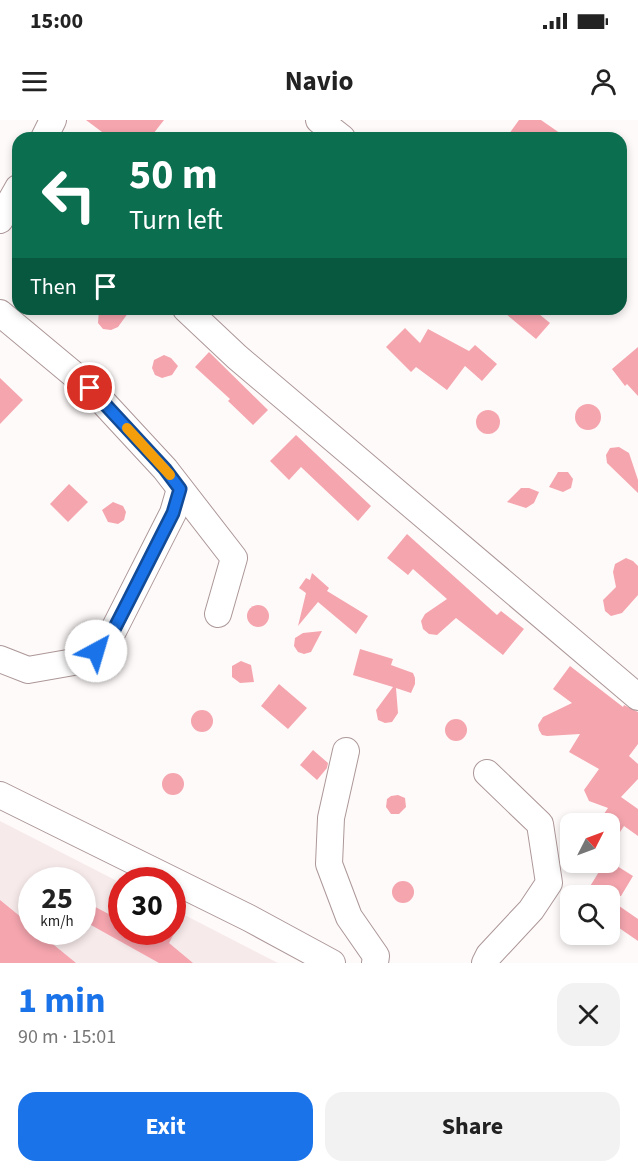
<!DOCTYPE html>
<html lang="en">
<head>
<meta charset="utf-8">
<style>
  :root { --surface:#fff; --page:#f2f2f2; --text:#222; --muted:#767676; --accent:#1a73e8 }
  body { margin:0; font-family:"Source Sans 3",sans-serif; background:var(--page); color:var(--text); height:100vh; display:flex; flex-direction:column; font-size:22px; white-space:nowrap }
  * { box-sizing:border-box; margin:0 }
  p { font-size:20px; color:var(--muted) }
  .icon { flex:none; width:33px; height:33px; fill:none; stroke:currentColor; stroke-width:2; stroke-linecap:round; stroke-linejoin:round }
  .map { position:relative; height:843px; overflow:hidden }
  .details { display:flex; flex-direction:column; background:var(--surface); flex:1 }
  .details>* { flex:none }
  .guide { position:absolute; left:12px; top:12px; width:615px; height:183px; border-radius:18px; box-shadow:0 3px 9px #0003; background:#0b6e4f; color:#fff; overflow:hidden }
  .needle { width:39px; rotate:48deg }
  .tools { position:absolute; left:560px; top:693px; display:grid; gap:12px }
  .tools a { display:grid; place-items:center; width:60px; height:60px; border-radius:12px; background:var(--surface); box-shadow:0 3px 9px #0003; font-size:30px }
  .speed { position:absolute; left:18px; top:747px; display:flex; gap:12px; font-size:30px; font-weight:700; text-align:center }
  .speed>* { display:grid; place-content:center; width:78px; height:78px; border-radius:50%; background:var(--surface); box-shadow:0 3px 9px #0003; line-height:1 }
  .speed small { font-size:15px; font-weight:400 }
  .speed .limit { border:9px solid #d22; background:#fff; color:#111 }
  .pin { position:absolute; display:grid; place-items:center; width:51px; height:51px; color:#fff; margin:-26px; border:3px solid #fff; border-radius:50%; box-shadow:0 2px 6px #0007 }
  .me { position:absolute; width:66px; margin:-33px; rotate:39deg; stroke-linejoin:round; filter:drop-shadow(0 0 4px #0008) }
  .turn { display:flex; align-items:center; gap:21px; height:126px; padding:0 18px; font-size:27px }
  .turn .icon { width:78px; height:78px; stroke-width:2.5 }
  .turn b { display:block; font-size:42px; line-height:51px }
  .then { display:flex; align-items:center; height:57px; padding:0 18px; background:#0003; gap:12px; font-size:22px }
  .round { display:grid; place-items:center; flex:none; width:63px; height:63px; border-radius:18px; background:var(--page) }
  .summary { display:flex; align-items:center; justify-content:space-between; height:102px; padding:0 18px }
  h1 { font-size:36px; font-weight:700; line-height:45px; color:var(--accent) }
  .button { display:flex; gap:12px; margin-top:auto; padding:12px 18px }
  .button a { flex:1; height:69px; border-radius:18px; background:var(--accent); color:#fff; font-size:24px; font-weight:700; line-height:69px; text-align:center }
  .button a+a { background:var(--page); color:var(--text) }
  .status { display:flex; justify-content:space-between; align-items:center; height:42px; padding:0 30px; background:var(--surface); direction:ltr }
  .status svg { height:16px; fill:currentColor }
  header { display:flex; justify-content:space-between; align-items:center; height:78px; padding:0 18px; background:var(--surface); font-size:27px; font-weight:700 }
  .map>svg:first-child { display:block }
  .built { fill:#f7eaeb; fill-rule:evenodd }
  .building { fill:#f5a5ae }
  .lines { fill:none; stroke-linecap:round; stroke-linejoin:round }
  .street-casing { stroke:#ac9798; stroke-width:28 }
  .street { stroke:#fff; stroke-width:26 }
  .route-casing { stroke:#114b97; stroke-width:15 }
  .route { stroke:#1a73e8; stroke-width:10 }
  .slow { stroke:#f59e0b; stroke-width:10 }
</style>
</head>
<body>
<div class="status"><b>15:00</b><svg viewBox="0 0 49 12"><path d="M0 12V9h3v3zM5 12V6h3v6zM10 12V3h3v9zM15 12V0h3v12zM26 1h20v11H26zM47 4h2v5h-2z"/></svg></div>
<header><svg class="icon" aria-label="menu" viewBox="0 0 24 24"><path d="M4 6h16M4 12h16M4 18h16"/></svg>Navio<svg class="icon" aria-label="person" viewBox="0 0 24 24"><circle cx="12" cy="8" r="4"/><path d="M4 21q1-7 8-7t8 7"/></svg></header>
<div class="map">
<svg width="638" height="843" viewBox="0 0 638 843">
  <rect width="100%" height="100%" fill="#fffafa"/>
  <path class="built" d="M0 701 121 763 122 812H172L173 789 278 843H0ZM32 760H82V812H32Z"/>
  <g class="building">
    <path d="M86 0H164L150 18H110Z"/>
    <path d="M519 0H541L567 18H506Z"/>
    <path d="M99 189H131L118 207 111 210 103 209 98 203Z"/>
    <path d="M500 189H533L550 203 536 219Z"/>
    <path d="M405 208 420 223 428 209 469 231 475 225 497 244 482 261 465 246 447 270 416 247 411 252 386 227Z"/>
    <path d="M638 227V276L627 264 625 266 612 249Z"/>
    <path d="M209 232 268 290 253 305 228 281 230 279 195 247Z"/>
    <path d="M164 235 171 238 178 246 172 255 162 258 155 255 152 248 154 240Z"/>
    <path d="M0 258 23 280 0 304Z"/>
    <circle cx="588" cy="297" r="13"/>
    <circle cx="488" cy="302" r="12"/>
    <path d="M296 315 371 386 358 401 301 347 289 360 270 341Z"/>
    <path d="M619 327 629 333 638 360V373L607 343 606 335 610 328Z"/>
    <path d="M558 352H568L573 359 571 368 563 372 549 367Z"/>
    <path d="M69 364 88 382 68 402 50 384Z"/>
    <path d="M521 368H529L539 372 534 383 526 388 507 382Z"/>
    <path d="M113 382 123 386 126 392 124 400 118 404 108 402 102 390Z"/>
    <path d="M407 414 497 495 501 491 524 509 503 535 456 498 437 515 429 514 423 509 421 501 425 494 447 479 413 449 408 455 387 438Z"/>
    <path d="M626 438 633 441 638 446V475L622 493 611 496 605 491 603 480 616 467 613 452 615 444Z"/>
    <path d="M312 453 329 468 327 471 368 496 356 514 318 482 298 506 306 473 299 468 306 458 310 460Z"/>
    <circle cx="258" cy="496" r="11"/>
    <path d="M322 511 311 532 304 534 298 532 294 526 295 518 303 513Z"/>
    <path d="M360 529 393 539 391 545 413 553 415 558V564L411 573 396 568 398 593 392 602 385 603 378 600 376 590 393 567 353 555Z"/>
    <path d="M241 541 251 545 254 562 240 563 232 557V546Z"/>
    <path d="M570 546 623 587 624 585 638 592V624L629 636 638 644V659L621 677 638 689V716L624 706 618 715 609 708V704H602L599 701 608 688 589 681 584 670 599 649 569 632 580 614 547 616 542 615 539 610 538 605 543 597 572 583 553 569Z"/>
    <path d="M279 564 307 588 288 609 261 586Z"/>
    <circle cx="202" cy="601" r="11"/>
    <circle cx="456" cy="610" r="11"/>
    <path d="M313 630 328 643 327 648 317 660 300 645Z"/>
    <circle cx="173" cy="664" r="11"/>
    <path d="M398 675 405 678 406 687 399 694H391L386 687 387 679 391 676Z"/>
    <path d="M609 741 633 756 621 776H584L605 742H609Z"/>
    <circle cx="403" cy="772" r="11"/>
    <path d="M609 779 638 799V821L609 801Z"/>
    <path d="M0 780 32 806V812H38L76 843H0Z"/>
    <path d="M82 780 122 801V812H175L169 823 193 843H159L82 800Z"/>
  </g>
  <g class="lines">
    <g class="street-casing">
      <g id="street">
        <path d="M319 0 342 18"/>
        <path d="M44 18 53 0"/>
        <path d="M0 100 18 68"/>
        <path d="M186 189 237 237 638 577"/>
        <path d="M0 193 90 268 165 349 234 438 218 494"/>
        <path d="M0 539 28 550 85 540 107 523 173 393 180 369"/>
        <path d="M346 631 331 698 329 744 349 797 376 836 375 843"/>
        <path d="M0 675 249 798 332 843"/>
        <path d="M485 843 489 835 531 790 549 763 540 704 487 653"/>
      </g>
    </g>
    <use href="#street" class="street"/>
  </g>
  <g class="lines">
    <g class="route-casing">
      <path id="route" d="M90 268 165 349 180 369 173 393 129 480 107 523 96 531"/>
    </g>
    <use href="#route" class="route"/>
    <path class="slow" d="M127 308 170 355"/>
  </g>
</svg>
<div class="tools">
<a><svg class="needle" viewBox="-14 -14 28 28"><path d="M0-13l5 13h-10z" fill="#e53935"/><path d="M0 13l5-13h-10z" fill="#767676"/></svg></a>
<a><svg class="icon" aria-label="search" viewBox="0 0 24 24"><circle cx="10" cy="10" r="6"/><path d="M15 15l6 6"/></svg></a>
</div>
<div class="speed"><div>25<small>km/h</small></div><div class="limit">30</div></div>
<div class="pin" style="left:90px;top:268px;background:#d93025"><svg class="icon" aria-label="arrive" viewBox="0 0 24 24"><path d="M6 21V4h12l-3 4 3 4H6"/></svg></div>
<svg class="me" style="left:96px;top:531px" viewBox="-20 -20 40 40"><circle r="19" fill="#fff"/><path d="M0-13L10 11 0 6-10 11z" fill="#1a73e8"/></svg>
<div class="guide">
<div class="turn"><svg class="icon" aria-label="left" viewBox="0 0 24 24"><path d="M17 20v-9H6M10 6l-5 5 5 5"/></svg><div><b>50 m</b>Turn left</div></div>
<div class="then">Then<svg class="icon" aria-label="arrive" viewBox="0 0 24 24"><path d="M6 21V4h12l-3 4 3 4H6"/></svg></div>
</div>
</div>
<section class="details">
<div class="summary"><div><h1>1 min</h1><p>90 m · 15:01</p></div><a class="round"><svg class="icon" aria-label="close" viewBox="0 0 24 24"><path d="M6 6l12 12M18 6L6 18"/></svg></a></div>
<div class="button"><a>Exit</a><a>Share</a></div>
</section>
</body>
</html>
